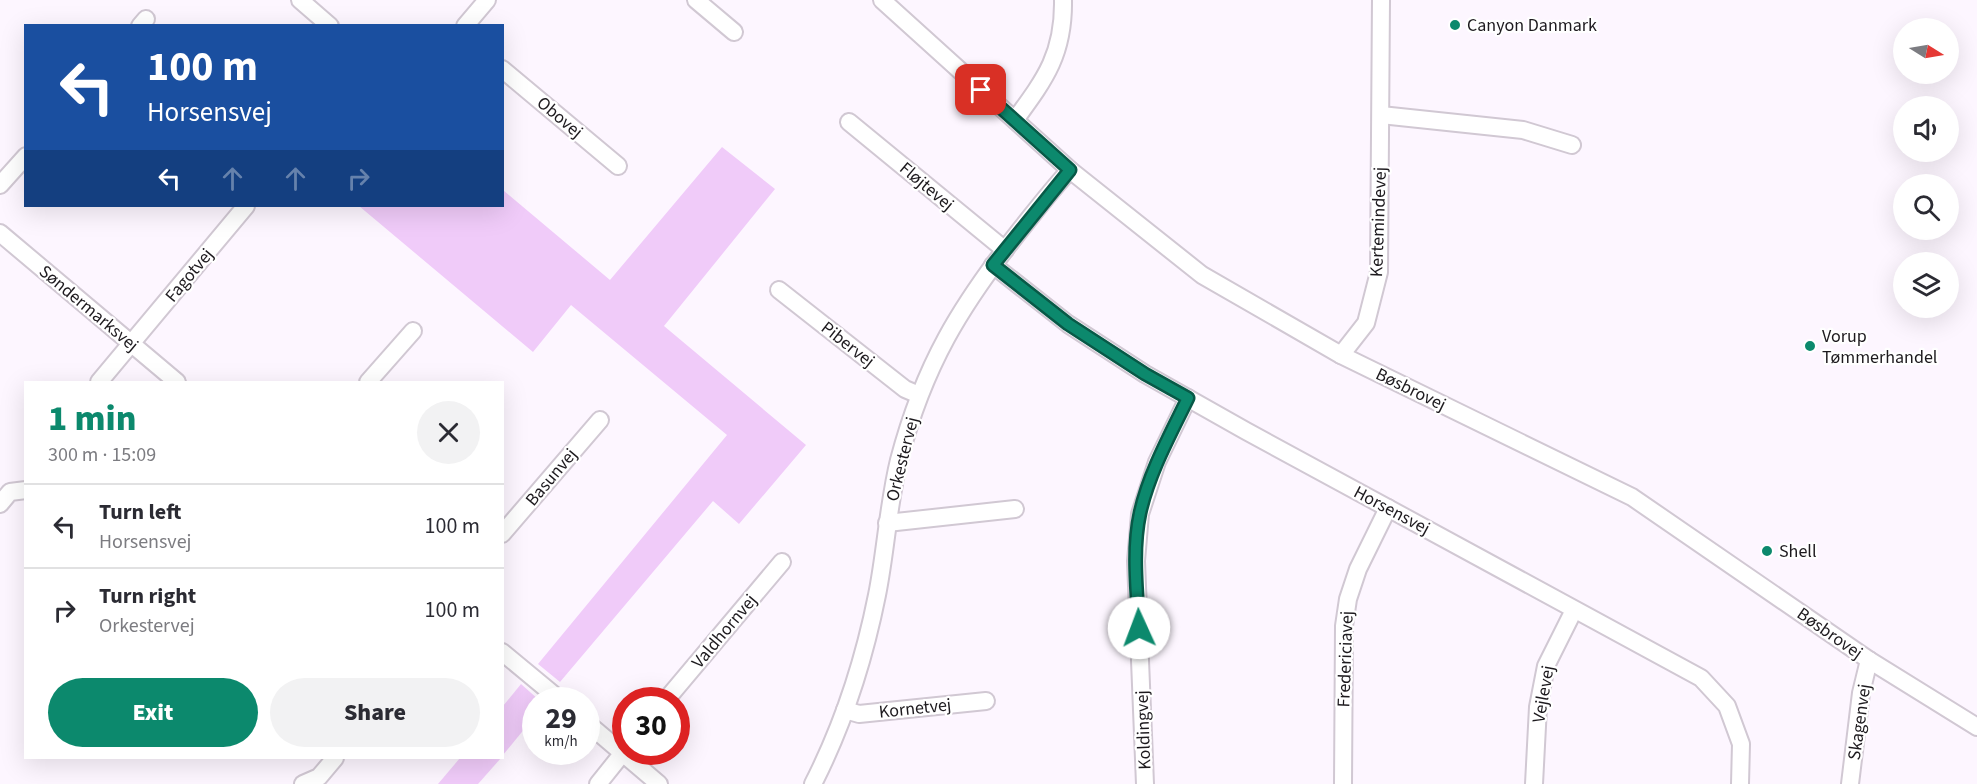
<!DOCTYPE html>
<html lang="en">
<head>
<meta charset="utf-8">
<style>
  :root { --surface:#fff; --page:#f2f2f3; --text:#2b2b33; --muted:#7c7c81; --line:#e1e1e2; --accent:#0c896d }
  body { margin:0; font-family:"Source Sans 3",sans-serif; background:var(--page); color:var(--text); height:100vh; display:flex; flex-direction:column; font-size:22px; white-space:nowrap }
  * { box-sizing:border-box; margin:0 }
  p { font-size:20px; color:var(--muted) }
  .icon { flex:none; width:33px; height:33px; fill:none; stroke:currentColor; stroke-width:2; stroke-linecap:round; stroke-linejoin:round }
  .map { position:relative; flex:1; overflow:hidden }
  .panel { position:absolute; left:24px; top:381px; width:480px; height:378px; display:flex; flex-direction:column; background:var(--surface); border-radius:0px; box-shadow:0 6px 24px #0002 }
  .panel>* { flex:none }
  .hud { position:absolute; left:24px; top:24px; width:480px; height:183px; border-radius:0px; box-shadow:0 6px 24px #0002; background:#1a4fa0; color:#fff; overflow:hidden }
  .needle { width:39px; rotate:101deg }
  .fabs { position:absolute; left:1893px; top:18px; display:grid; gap:12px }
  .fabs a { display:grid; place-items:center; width:66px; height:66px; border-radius:50%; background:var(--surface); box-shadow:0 6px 24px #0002; font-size:30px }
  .speed { position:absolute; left:522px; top:687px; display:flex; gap:12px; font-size:30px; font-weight:700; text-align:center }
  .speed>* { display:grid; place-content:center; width:78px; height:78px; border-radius:50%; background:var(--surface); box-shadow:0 6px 24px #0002; line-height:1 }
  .speed small { font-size:15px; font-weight:400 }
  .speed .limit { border:9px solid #d22; background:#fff; color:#111 }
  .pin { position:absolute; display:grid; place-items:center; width:51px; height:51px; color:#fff; margin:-26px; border-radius:12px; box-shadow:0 3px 9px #0006 }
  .me { position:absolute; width:66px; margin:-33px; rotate:358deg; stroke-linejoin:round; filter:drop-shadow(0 0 4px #0008) }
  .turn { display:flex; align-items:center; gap:21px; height:126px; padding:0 24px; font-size:27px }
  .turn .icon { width:78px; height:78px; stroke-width:2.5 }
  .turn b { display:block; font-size:42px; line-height:51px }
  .lanes { display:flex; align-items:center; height:57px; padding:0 24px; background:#0003; justify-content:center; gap:30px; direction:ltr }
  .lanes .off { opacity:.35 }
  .round { display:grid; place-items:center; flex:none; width:63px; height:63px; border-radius:32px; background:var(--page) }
  .overview { display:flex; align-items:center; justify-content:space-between; height:102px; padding:0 24px }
  h1 { font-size:36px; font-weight:800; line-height:45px; color:var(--accent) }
  .primary-button { display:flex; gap:12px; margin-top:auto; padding:12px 24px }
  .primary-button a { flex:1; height:69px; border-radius:36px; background:var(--accent); color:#fff; font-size:24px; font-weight:800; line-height:69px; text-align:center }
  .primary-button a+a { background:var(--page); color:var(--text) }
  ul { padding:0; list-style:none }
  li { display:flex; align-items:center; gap:18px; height:84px; padding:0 24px; border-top:2px solid var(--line) }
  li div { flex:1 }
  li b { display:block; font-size:22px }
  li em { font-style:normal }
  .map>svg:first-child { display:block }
  .green { fill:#f0cbf9 }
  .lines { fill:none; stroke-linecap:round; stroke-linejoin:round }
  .minor-casing { stroke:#d1c8d3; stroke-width:20 }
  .minor { stroke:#fff; stroke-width:16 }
  .route-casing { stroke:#085947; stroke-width:15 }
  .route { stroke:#0c896d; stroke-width:10 }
  .poi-dot { fill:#0c896d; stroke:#fff; stroke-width:2 }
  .labels { text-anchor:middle; stroke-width:4.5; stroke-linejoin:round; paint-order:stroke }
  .poi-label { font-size:18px; fill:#1d1a1e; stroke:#fff; text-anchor:start }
  .street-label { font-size:18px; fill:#1d1a1e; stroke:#fff }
</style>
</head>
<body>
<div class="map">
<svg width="1977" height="784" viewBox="0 0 1977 784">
  <rect width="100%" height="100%" fill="#fdf6ff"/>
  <g class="green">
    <path d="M722 147 775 189 664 326 806 445 739 524 713 501 560 682 538 664 727 435 571 305 533 352 359 206H502L503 190 610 280Z"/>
    <path d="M521 684 539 700H536L535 716 503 755V706Z"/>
    <path d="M460 758H501L478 784H438Z"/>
  </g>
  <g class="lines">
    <g class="minor-casing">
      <g id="minor">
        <path d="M300 0 330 26"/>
        <path d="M696 0 734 32"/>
        <path d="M882 0 1070 170 1202 275 1341 355 1632 497 1869 660 1977 727"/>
        <path d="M140 26 146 19"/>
        <path d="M465 26 487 0"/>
        <path d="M502 69 618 166"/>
        <path d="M1381 115 1523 130 1572 145"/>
        <path d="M1015 120C1045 79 1064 54 1063 0"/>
        <path d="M849 122 1005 250"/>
        <path d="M0 185 26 156"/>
        <path d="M0 233 177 382"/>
        <path d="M993 265 1068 324 1145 374 1246 431 1701 678 1727 706 1741 744 1740 784"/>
        <path d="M779 290 905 389 919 395"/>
        <path d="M1341 355 1366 323 1379 272 1381 0"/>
        <path d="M99 382 246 206"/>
        <path d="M368 382 413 331"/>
        <path d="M0 504 10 492 26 490"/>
        <path d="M887 523 1015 509"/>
        <path d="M502 534 600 420"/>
        <path d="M502 652 560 700"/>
        <path d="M666 700 782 562"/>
        <path d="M845 710 859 714 986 701"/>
        <path d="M586 722 659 784"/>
        <path d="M303 784 319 777 335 758"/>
        <path d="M598 784 626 749"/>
        <path d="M813 784C843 725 864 660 877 595 886 550 888 505 899 460 924 365 960 306 1021 229 1037 209 1053 188 1070 170"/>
        <path d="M1145 784 1136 561 1140 514 1157 462 1188 398"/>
        <path d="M1343 784 1344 626 1348 599 1358 569 1388 508"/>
        <path d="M1534 784 1538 707 1546 666 1574 610"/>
        <path d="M1850 784 1861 693 1869 660"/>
      </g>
    </g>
    <use href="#minor" class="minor"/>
  </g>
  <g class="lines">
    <g class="route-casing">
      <path id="route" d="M981 90 1070 170 993 265 1068 324 1145 374 1188 398C1170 435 1149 473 1140 513 1132 550 1137 591 1139 628"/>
    </g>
    <use href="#route" class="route"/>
  </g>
  <g class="poi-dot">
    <circle cx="1455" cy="25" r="6"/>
    <circle cx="1810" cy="346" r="6"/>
    <circle cx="1767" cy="551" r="6"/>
  </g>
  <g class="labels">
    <g class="poi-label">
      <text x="1467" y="31">Canyon Danmark</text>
      <text x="1822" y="342">Vorup<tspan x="1822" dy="21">Tømmerhandel</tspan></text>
      <text x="1779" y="557">Shell</text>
    </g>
    <g class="street-label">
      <text transform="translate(560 117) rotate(40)" y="6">Obovej</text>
      <text transform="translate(927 186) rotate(40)" y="6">Fløjtevej</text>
      <text transform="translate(1378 222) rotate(-88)" y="6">Kertemindevej</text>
      <text transform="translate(189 275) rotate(-50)" y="6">Fagotvej</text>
      <text transform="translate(89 308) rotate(40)" y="6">Søndermarksvej</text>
      <text transform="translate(848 344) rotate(38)" y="6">Pibervej</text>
      <text transform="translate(1411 389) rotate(26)" y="6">Bøsbrovej</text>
      <text transform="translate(902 459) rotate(-76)" y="6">Orkestervej</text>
      <text transform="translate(551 477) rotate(-50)" y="6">Basunvej</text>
      <text transform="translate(1392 510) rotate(28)" y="6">Horsensvej</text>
      <text transform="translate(724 631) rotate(-50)" y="6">Valdhornvej</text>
      <text transform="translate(1830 633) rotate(35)" y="6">Bøsbrovej</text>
      <text transform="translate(1345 659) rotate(-88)" y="6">Fredericiavej</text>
      <text transform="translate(1543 694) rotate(-80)" y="6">Vejlevej</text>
      <text transform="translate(915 708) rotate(-6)" y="6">Kornetvej</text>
      <text transform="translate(1859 722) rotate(-82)" y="6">Skagenvej</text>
      <text transform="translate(1143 730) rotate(-92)" y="6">Koldingvej</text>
    </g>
  </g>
</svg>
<div class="fabs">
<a><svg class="needle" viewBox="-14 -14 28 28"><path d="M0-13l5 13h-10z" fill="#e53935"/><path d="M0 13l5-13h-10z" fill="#7c7c81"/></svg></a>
<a><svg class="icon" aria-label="sound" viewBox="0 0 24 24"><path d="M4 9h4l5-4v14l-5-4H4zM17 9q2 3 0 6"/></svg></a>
<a><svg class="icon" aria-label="search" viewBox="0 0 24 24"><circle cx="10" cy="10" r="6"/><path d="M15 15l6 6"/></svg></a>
<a><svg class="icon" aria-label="layers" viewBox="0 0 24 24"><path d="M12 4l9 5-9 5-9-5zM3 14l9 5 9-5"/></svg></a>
</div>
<div class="speed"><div>29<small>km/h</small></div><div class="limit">30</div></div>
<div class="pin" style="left:981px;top:90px;background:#d93025"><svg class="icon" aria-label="arrive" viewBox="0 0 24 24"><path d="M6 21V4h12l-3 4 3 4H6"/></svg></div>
<svg class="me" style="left:1139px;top:628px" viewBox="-20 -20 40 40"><circle r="19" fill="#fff"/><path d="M0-13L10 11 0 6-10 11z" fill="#0c896d"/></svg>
<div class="hud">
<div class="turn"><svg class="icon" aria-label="left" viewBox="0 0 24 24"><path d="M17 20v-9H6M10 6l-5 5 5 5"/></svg><div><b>100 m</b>Horsensvej</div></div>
<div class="lanes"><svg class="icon" aria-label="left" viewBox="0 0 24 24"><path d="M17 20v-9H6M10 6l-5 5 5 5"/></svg><svg class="icon off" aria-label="ahead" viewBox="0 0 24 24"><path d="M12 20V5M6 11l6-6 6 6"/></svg><svg class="icon off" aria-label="ahead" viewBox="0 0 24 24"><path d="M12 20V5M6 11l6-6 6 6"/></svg><svg class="icon off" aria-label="right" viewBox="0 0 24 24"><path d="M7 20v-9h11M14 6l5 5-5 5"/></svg></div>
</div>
<section class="panel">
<div class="overview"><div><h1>1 min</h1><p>300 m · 15:09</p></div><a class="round"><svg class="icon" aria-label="close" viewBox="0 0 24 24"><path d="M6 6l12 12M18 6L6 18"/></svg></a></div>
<ul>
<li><svg class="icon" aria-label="left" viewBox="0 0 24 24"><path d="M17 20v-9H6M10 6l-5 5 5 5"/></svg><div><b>Turn left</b><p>Horsensvej</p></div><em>100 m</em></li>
<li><svg class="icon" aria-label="right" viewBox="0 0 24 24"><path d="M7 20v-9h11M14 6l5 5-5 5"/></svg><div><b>Turn right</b><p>Orkestervej</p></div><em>100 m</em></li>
</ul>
<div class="primary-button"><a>Exit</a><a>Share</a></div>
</section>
</div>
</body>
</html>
